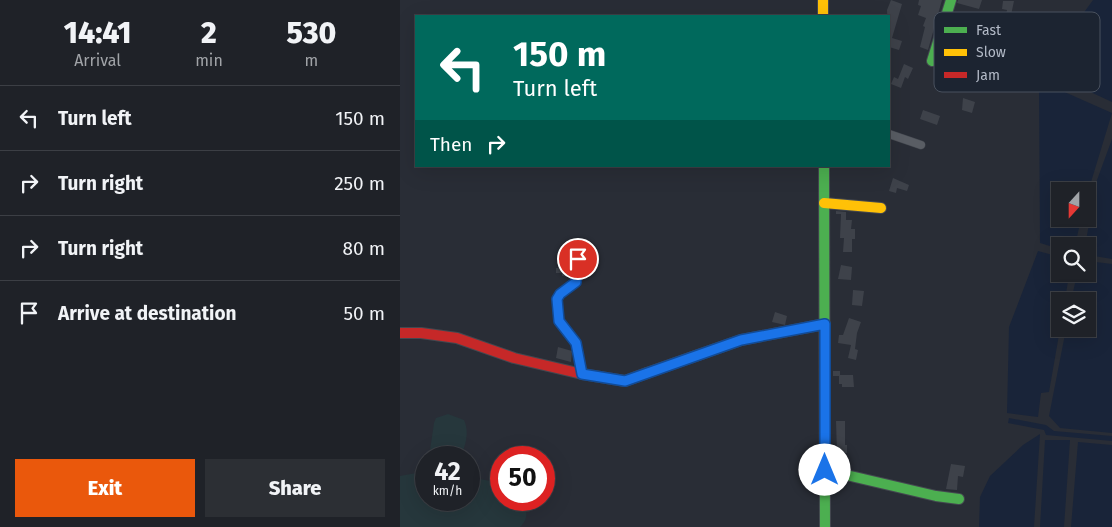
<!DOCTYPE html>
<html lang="en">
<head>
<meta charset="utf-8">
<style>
  :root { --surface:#1f2228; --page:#2c2f34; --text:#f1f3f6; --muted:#a1a4a8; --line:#3c3f45; --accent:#ea580c }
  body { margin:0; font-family:"Fira Sans",sans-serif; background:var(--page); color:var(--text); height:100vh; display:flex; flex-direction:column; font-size:19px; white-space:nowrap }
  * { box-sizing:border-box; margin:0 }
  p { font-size:16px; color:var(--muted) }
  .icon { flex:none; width:28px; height:28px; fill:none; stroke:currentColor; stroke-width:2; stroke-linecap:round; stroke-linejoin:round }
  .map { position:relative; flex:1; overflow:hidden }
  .panel { display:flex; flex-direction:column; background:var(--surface); width:400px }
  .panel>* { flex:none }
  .guide { position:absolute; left:15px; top:15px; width:475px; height:152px; border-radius:0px; box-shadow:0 5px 20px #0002,0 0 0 1px var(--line); background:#00695c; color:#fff; overflow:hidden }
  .needle { width:32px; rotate:201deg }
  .controls { position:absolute; left:651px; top:182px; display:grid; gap:10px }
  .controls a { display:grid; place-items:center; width:45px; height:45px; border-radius:0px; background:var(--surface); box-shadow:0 5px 20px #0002,0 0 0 1px var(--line); font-size:25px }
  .speed { position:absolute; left:15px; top:446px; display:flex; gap:10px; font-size:25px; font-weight:700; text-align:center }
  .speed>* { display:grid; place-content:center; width:65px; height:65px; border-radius:50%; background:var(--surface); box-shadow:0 5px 20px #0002,0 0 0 1px var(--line); line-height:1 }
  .speed small { font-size:12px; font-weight:400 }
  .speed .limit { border:8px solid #d22; background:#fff; color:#111 }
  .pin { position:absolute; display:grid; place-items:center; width:42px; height:42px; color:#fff; margin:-21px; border:2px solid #fff; border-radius:50%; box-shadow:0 1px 5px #0007 }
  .me { position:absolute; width:55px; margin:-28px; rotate:0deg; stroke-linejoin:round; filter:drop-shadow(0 0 4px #0008) }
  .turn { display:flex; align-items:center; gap:18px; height:105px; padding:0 15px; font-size:22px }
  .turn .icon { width:65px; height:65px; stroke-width:2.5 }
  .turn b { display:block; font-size:35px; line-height:42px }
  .then { display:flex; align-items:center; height:48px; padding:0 15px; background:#0003; gap:10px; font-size:19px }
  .eta { display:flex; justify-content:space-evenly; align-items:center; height:85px; text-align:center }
  .eta b { font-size:30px; font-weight:800; line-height:35px }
  .action { display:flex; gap:10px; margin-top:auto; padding:10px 15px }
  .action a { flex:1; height:58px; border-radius:0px; background:var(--accent); color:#fff; font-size:20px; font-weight:800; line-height:58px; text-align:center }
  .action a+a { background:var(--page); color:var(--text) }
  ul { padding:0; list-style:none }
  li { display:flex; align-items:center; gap:15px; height:65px; padding:0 15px; border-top:1px solid var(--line) }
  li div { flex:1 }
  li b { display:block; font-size:19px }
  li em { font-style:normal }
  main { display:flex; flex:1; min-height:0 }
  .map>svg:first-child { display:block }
  .green { fill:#26373c }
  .water { fill:#192439 }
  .building { fill:#3e424a }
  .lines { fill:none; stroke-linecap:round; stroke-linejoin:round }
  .street-casing { stroke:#444850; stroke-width:9 }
  .fast-casing { stroke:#444850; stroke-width:12 }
  .slow-casing { stroke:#444850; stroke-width:12 }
  .jam-casing { stroke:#444850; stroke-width:12 }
  .street { stroke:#595d64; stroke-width:8 }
  .fast { stroke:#4caf50; stroke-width:10 }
  .slow { stroke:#ffc107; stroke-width:10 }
  .jam { stroke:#c62828; stroke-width:10 }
  .route-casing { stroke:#114b97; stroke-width:12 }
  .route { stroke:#1a73e8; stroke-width:9 }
  .key { fill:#1c2431; stroke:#49515e; stroke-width:1 }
  .key-label { font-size:14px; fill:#b3bac7 }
</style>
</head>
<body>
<main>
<section class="panel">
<div class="eta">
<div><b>14:41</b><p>Arrival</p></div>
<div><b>2</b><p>min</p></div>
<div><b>530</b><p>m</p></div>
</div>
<ul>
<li><svg class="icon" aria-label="left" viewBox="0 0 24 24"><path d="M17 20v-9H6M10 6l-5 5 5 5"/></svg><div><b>Turn left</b></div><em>150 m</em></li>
<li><svg class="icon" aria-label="right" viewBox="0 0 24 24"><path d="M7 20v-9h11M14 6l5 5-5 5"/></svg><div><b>Turn right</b></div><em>250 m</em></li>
<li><svg class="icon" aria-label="right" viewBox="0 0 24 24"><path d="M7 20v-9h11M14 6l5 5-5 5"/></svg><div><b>Turn right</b></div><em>80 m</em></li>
<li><svg class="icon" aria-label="arrive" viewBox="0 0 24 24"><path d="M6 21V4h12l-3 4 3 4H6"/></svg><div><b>Arrive at destination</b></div><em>50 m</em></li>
</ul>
<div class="action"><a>Exit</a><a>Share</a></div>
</section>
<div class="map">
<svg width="712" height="527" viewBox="0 0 712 527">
  <rect width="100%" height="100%" fill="#292d36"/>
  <g class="green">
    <path d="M48 414 64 420C70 433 65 445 61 457H29L34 423 36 418Z"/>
    <path d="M26 466V500H69V477L101 483V500H123C127 510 129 519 120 527H0V476L22 472Z"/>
  </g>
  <g class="water">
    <path d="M693 0H712V102L643 70 639 38 658 18 674 26Z"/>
    <path d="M642 82 712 113 688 192 660 191V219H681L675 246H660V249L640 243 639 89Z"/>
    <path d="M712 139V259L688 255V246H685L697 180Z"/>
    <path d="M638 251 660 257V274H669L665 301H660V329L649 392 641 393 638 417 607 413 609 327Z"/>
    <path d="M688 261 712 264V433L660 428 649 416 666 329H688V301H671L677 274H688Z"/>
    <path d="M609 418 646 425 654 431 712 436V441L646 435 644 430 608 423Z"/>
    <path d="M640 434 634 527H579L580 497 590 476 623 445Z"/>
    <path d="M645 440H670L664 527H640Z"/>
    <path d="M678 442 712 445V527H671Z"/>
  </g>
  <g class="building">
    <path d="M491 0 502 4 492 38 502 41 499 50 489 47 487 10Z"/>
    <path d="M519 0H542L528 50 520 47 525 27 523 26 526 18 518 15 521 6 518 5Z"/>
    <path d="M558 0H582L579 9 557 3Z"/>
    <path d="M603 1H614L610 20H614L611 31 603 29 607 10 602 9Z"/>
    <path d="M504 64 513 68 508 79 505 77 501 88 491 84 494 77 498 79Z"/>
    <path d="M563 98 575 102 572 113 562 110Z"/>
    <path d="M523 110 540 116 537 125 520 119Z"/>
    <path d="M493 178 509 185 507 191 497 188 496 193 489 191Z"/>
    <path d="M436 211 446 212V220H452L451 229H455V239H452V252H443L444 238H440L441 214H436Z"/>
    <path d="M163 265 172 266 171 277 162 276V273H156V268H163Z"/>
    <path d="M441 265 452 267 451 280 438 279Z"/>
    <path d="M453 290 464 291 462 306 452 305Z"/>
    <path d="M375 312 387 316 385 325 372 322Z"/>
    <path d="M449 318 461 322 457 333 455 349 458 350 456 360 448 358 451 345 438 343 439 335H443Z"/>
    <path d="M158 347 172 351 171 362 156 358Z"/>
    <path d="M433 371H440V375H453L454 387H442V384H439V376H433Z"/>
    <path d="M436 421H445V445H447V453H437Z"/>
    <path d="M551 464 565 466 563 477 558 476 557 490 546 489Z"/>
  </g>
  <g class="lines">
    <g class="street-casing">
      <g id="street">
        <path d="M489 134 521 145"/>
        <path d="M179 259 176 282 160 294 157 299 159 321 176 343 182 374"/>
      </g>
    </g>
    <g class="fast-casing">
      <g id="fast">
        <path d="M532 61 551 0"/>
        <path d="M424 166 425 527"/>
        <path d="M247 373 341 340 425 324"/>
        <path d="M425 470 536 496 559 499"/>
      </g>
    </g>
    <g class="slow-casing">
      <g id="slow">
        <path d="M423 0V16"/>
        <path d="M424 203 481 208"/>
      </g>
    </g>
    <g class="jam-casing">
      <path id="jam" d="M0 333H21L57 338 114 358 182 374 225 381 247 373"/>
    </g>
    <use href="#street" class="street"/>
    <use href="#fast" class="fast"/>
    <use href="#slow" class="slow"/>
    <use href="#jam" class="jam"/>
  </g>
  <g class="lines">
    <g class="route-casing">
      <path id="route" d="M178 259 176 282 160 294 157 299 159 321 176 343 182 374 225 381 341 340 425 324V470"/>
    </g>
    <use href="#route" class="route"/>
  </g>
  <rect x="534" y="12" width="166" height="80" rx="8" class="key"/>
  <rect x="544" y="27" width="23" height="6" fill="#4caf50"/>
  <rect x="544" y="49" width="23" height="7" fill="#ffc107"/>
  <rect x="544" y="72" width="23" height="6" fill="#c62828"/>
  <g class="key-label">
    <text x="576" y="35">Fast</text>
    <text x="576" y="57">Slow</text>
    <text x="576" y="80">Jam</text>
  </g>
</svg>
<div class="controls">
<a><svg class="needle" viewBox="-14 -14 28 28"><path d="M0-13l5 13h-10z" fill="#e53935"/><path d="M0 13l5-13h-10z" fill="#a1a4a8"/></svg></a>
<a><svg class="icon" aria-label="search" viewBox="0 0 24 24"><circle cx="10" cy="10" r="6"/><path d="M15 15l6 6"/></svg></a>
<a><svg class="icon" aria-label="layers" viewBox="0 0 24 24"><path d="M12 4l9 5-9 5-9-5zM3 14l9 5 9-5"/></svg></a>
</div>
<div class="speed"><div>42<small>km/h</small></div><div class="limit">50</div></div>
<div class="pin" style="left:178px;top:259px;background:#d93025"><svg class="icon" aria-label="arrive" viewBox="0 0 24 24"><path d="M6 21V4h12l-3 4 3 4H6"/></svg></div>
<svg class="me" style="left:425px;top:470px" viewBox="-20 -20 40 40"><circle r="19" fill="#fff"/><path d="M0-13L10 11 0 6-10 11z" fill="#1a73e8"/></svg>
<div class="guide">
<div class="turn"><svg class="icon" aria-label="left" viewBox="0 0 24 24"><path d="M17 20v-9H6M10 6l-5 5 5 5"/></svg><div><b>150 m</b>Turn left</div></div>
<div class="then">Then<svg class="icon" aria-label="right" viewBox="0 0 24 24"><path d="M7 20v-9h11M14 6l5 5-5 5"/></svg></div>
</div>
</div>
</main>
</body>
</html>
